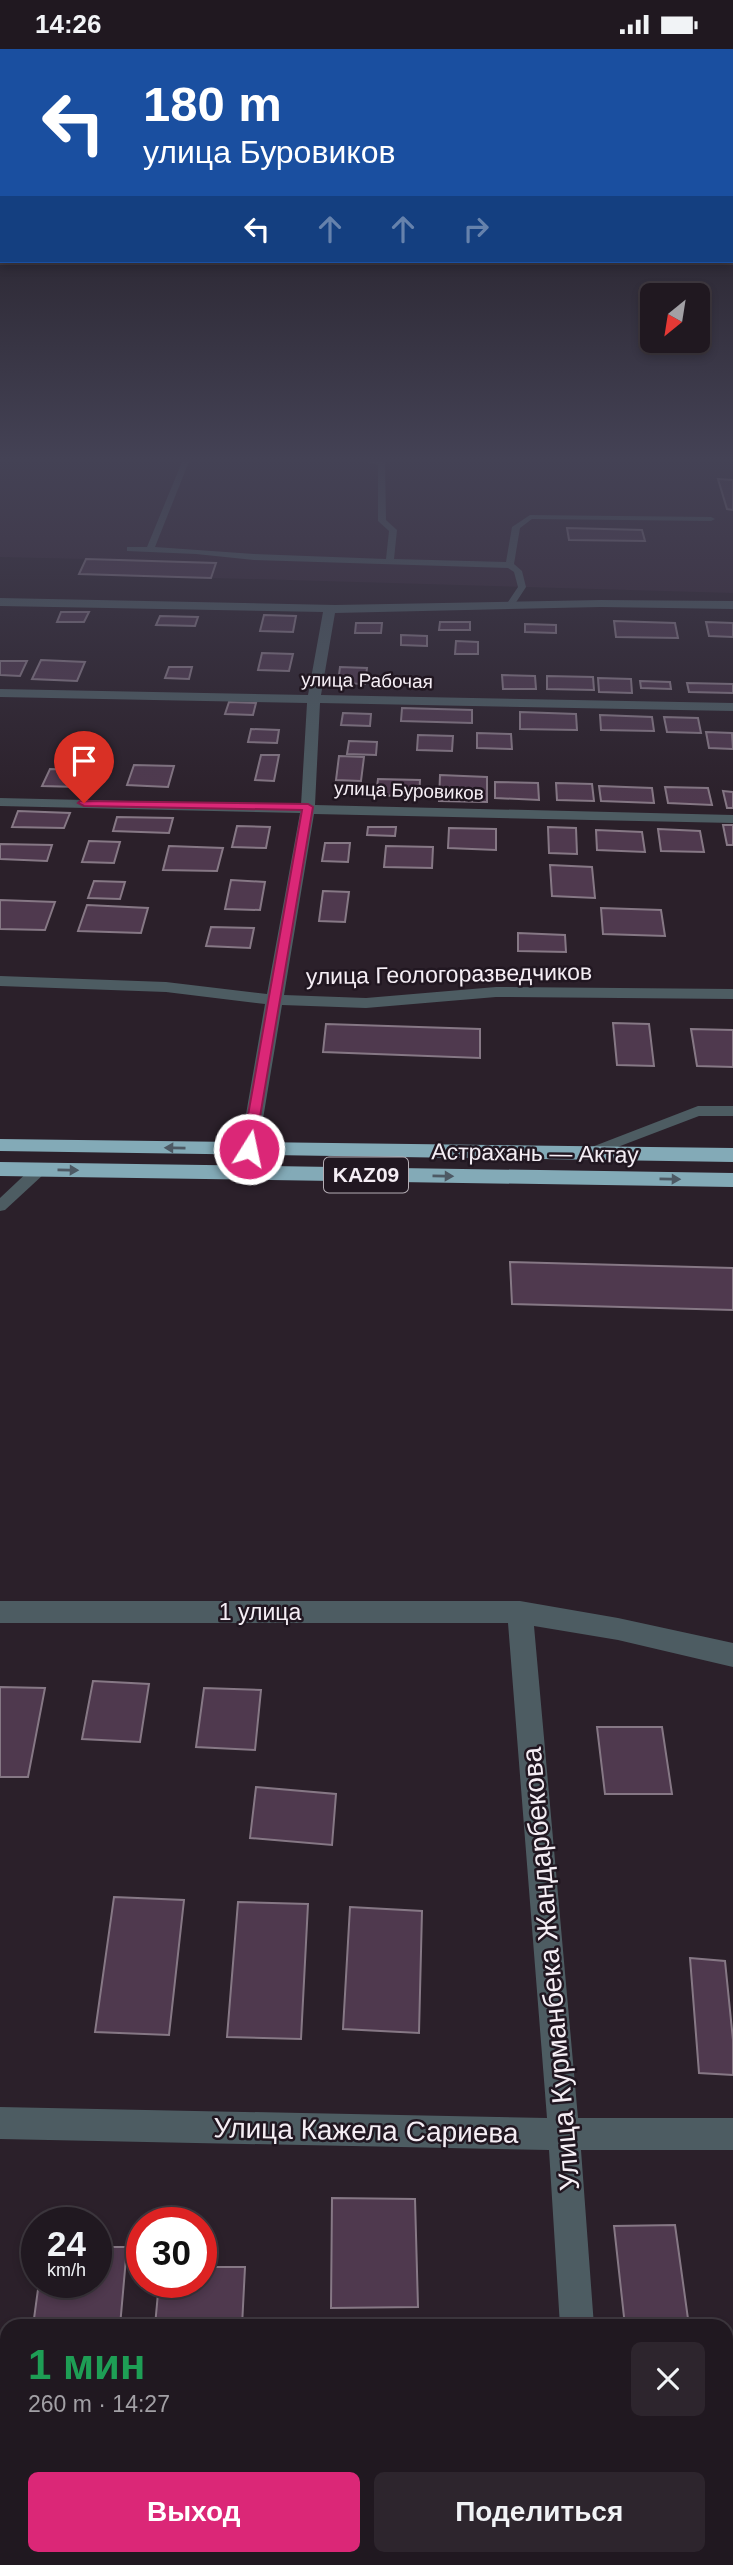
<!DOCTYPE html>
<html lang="ru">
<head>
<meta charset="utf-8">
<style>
  :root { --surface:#201820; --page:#2d252d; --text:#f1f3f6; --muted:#a2a0a5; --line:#3d373e; --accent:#db2777 }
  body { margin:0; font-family:Arial,sans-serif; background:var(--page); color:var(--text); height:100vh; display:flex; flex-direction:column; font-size:26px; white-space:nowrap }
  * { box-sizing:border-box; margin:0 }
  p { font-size:23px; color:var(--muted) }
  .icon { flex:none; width:38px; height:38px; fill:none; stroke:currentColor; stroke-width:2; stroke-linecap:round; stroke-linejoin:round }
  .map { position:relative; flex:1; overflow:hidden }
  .drawer { position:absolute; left:0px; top:2270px; width:733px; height:247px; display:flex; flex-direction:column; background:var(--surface); border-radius:21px 21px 0 0; box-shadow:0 4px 10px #0003,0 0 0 2px var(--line) }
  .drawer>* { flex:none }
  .hud { position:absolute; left:0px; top:0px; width:733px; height:214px; box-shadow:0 4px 10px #0003,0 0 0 2px var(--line); background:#1a4fa0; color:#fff; overflow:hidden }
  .needle { width:46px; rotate:210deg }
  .tools { position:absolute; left:640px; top:234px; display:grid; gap:14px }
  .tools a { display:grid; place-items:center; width:70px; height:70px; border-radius:10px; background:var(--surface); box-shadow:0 4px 10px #0003,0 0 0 2px var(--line); font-size:35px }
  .speed { position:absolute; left:21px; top:2158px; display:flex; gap:14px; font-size:35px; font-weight:700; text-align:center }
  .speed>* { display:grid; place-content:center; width:91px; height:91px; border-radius:50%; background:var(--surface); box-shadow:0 4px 10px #0003,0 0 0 2px var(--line); line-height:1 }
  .speed small { font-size:18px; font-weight:400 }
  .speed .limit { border:10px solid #d22; background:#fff; color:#111 }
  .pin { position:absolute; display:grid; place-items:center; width:60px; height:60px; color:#fff; margin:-72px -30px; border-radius:50% 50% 50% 0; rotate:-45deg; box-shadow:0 0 7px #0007 }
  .pin .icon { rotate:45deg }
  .me { position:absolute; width:77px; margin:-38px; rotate:10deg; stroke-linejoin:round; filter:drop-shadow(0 0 5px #0008) }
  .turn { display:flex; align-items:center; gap:24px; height:147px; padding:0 28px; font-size:32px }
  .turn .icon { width:91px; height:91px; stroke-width:2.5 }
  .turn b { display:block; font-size:49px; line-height:60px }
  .lanes { display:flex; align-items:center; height:66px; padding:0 28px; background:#0003; justify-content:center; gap:35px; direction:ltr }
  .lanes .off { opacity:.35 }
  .round { display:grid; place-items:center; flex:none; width:74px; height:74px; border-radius:10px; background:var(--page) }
  .overview { display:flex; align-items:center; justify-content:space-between; height:119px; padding:0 28px }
  h1 { font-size:42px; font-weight:600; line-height:52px; color:#1e9e55 }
  .button { display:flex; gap:14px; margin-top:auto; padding:14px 28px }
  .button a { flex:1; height:80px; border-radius:10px; background:var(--accent); color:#fff; font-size:28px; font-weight:600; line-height:80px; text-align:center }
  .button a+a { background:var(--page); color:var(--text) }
  .status { display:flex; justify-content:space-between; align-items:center; height:49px; padding:0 35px; background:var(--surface); direction:ltr }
  .status svg { height:19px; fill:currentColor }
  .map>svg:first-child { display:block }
  .built { fill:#372736 }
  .building { fill:#4f394e; stroke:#867885; stroke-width:2 }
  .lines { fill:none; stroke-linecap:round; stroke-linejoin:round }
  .lane { fill:#4d5c62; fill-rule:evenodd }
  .street { fill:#4d5c62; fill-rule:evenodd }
  .highway { fill:#83aab7; fill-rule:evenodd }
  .oneway { fill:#4d5964 }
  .route { fill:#db2777; stroke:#8e194d; stroke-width:2 }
  .labels { text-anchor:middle; stroke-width:5; stroke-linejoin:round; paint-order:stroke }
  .far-street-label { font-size:19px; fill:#f5eef5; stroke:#211721 }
  .shield { fill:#211721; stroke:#b5aeb5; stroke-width:2 }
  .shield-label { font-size:21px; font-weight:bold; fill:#f5eef5 }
  .street-label { font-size:23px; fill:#f5eef5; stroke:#211721 }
  .near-street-label { font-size:28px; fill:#f5eef5; stroke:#211721 }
</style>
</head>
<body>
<div class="status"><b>14:26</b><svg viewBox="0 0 49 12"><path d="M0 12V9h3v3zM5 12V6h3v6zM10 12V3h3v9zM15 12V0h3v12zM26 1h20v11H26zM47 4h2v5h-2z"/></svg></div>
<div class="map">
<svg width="733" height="2516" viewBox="0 0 733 2516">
  <rect width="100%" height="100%" fill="#2b202a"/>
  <path class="built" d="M0 408H733V544L79 525 86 510 0 508Z"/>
  <g class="building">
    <path d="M718 430 733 431V461L727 460Z"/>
    <path d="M567 479 642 481 645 492 569 491Z"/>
    <path d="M86 510 216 514 211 529 79 525Z"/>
    <path d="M61 563H89L84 573H57Z"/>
    <path d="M264 566 296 567 293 583 260 582Z"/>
    <path d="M160 567 198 568 195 577 156 576Z"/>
    <path d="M614 572 675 574 678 589 616 588Z"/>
    <path d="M440 573H470V581H439Z"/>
    <path d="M706 573 733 574V588L709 587Z"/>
    <path d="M356 574H382L381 584H355Z"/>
    <path d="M525 575 556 576V584L525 583Z"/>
    <path d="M401 586 427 587V597L401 596Z"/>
    <path d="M456 592 478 593V605H455Z"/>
    <path d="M262 604 293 605 289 622 258 621Z"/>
    <path d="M41 611 85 613 77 632 32 630Z"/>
    <path d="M0 612H27L20 627 0 626Z"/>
    <path d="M169 618H192L189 630 165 629Z"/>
    <path d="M340 618 367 619 365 635 338 634Z"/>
    <path d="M502 626 535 627 536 640H503Z"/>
    <path d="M547 627 593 628 594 641 547 640Z"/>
    <path d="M598 629 631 630 632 644 599 643Z"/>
    <path d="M640 632 670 633 671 640 641 639Z"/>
    <path d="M687 634 733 635V644L689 643Z"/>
    <path d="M229 653 256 654 253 666 225 665Z"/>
    <path d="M402 659 472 661V674L401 672Z"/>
    <path d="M520 663 576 665 577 681 520 680Z"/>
    <path d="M343 664 371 665 370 677 341 676Z"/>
    <path d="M600 666 652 668 654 682 601 681Z"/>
    <path d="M664 668 698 669 701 684 667 683Z"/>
    <path d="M251 680 279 681 277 694 248 693Z"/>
    <path d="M706 683 732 684 733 700 709 699Z"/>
    <path d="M477 684 511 685 512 700 477 699Z"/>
    <path d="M418 686 453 687 452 702 417 701Z"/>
    <path d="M349 692 377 693 376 706 347 705Z"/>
    <path d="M261 706H279L274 732 255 731Z"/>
    <path d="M339 707 364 708 361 732 336 731Z"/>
    <path d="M134 716 174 717 168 738 127 736Z"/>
    <path d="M50 720 86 721 79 738 42 737Z"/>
    <path d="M440 726 487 728V753L439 752Z"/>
    <path d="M378 730 420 731 419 748 376 746Z"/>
    <path d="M495 733 538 734 539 751 495 749Z"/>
    <path d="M556 734 592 735 594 752 557 751Z"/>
    <path d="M599 737 652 739 654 754 601 752Z"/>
    <path d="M665 738 708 739 712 756 668 754Z"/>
    <path d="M723 742 733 743V759H727Z"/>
    <path d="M18 762 70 764 64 779 12 778Z"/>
    <path d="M117 768 173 769 169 784 113 782Z"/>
    <path d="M723 776H733V796H727Z"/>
    <path d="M237 777 270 778 266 799 232 798Z"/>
    <path d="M368 778H396L395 787 367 786Z"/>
    <path d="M548 778 576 779 577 805 549 804Z"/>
    <path d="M449 779 496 780V801L448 799Z"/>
    <path d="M658 780 700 782 704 803 661 802Z"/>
    <path d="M596 781 642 783 645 803 597 801Z"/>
    <path d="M89 792 120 793 114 814 82 813Z"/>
    <path d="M325 794H350L348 813 322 812Z"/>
    <path d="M0 795 52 796 47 812 0 810Z"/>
    <path d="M169 797 223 799 217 822 163 821Z"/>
    <path d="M386 797 433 798 432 819 384 818Z"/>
    <path d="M550 816 592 818 595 849 552 847Z"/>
    <path d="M231 831 265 833 260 861 225 860Z"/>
    <path d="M94 832 125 833 120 850 88 849Z"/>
    <path d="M323 842 349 843 345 873 319 872Z"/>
    <path d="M0 851 55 853 45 881 0 880Z"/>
    <path d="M87 856 148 859 141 884 78 882Z"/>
    <path d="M601 859 661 861 665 887 603 885Z"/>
    <path d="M211 878 254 879 250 899 206 897Z"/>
    <path d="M518 884 565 886 566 903 518 902Z"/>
    <path d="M613 974 649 975 654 1017 617 1016Z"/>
    <path d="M326 975 480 980V1009L323 1003Z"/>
    <path d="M691 980 733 981V1018L697 1017Z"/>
    <path d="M510 1213 733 1219V1261L512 1255Z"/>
    <path d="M93 1632 149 1635 140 1693 82 1690Z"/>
    <path d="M0 1638 45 1639 28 1728H0Z"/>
    <path d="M204 1639 261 1641 255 1701 196 1698Z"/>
    <path d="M597 1678H662L672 1745H605Z"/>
    <path d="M256 1738 336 1745 332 1796 250 1789Z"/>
    <path d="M114 1848 184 1851 169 1986 95 1983Z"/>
    <path d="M238 1853 308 1855 301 1990 227 1988Z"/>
    <path d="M350 1858 422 1862 419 1984 343 1980Z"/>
    <path d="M690 1909 725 1912 733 1991V2026L699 2024Z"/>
    <path d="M332 2149 415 2150 418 2258 331 2259Z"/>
    <path d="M675 2176 689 2277H625L614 2177Z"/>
    <path d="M96 2198H127L120 2277H33L39 2233H96Z"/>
    <path d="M201 2218H245L242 2277H155L159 2233H201Z"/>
    <rect x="393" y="2510" width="94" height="6"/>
  </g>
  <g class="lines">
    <g class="lane">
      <path d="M184 408H195L190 410 155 498 254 505 386 510 389 482 378 472V416L361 411 281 410 278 408H364L385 413 386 471 397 481 394 510 506 513 512 478 530 466 711 468 715 470 711 472 532 470 520 479 514 515 522 522 526 538 513 558 510 559 506 556 518 538 514 523 508 519 254 511 196 505 127 502V498H147Z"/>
      <path d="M698 1057H733V1067H699L594 1107H584L582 1104 584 1101Z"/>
      <path d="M39 1116 44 1117 46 1121 44 1125 5 1161 0 1162V1149L34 1117Z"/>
    </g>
    <g class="street">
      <path d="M0 549 335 556 601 551 733 552V560L601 558 335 564 321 646 733 654V662L320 654 315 756 733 766V774L314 765 284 946 366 949 496 938 733 940V950L496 948 366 959 282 956 258 1100 256 1105H242L240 1100 265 955 166 943 0 937V927L166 933 267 945 300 764 0 757V749L301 756 307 654 0 648V640L308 646 323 563 0 557Z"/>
      <path d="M0 1552H520L618 1569 733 1594V1618L618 1591 534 1577 578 2069H733V2101H581L594 2277H560L549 2101 0 2090V2058L547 2069 508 1574H0Z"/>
      <path d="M574 2510H611L612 2516H574Z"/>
    </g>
    <g class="highway">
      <path d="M0 1090 733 1099V1113L0 1102Z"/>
      <path d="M0 1113 733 1124V1138L0 1127Z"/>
    </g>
  </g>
  <defs><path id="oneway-solid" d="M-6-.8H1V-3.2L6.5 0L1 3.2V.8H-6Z" transform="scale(1.75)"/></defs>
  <g class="oneway">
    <use href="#oneway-solid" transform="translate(175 1099) rotate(-179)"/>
    <use href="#oneway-solid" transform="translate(68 1121) rotate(1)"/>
    <use href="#oneway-solid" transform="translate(443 1127) rotate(1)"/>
    <use href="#oneway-solid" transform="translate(670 1130) rotate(1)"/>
  </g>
  <linearGradient id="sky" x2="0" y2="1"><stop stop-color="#181217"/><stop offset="0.54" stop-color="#444255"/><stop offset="1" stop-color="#444255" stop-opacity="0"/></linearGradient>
  <rect width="733" height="760" fill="url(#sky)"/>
  <path class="route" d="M80 752 308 755 313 758 254 1103H244L242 1100 302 761 84 757 78 754Z"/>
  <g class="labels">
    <g class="far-street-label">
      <text transform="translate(367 631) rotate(1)" y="7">улица Рабочая</text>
      <text transform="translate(409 741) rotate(2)" y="7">улица Буровиков</text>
    </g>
    <rect class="shield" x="324" y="1108.5" width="84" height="35" rx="5"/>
    <g class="shield-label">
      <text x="366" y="1133">KAZ09</text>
    </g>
    <g class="street-label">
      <text transform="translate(449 925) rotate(-1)" y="8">улица Геологоразведчиков</text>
      <text transform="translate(535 1104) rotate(1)" y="8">Астрахань — Актау</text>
      <text x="260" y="1571">1 улица</text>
    </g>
    <g class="near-street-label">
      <text transform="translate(550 1920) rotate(-95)" y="10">Улица Курманбека Жандарбекова</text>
      <text transform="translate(366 2081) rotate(1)" y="10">Улица Кажела Сариева</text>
    </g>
  </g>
</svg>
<div class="tools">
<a><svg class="needle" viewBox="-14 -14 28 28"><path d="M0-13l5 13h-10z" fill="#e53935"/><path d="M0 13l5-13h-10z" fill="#a2a0a5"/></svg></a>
</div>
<div class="speed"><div>24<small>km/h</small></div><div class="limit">30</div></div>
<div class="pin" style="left:84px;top:754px;background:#d93025"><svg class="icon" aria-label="arrive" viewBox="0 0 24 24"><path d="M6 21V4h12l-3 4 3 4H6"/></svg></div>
<svg class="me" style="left:249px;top:1100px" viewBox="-20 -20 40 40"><circle r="17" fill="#db2777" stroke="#fff" stroke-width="3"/><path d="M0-11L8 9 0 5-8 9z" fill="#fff"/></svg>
<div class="hud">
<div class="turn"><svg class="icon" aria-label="left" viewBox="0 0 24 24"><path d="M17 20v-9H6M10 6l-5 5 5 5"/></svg><div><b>180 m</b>улица Буровиков</div></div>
<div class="lanes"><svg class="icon" aria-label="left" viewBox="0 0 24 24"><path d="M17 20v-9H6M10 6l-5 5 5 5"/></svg><svg class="icon off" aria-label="ahead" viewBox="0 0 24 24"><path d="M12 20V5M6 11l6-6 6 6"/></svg><svg class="icon off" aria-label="ahead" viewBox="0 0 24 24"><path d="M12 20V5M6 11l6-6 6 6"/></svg><svg class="icon off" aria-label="right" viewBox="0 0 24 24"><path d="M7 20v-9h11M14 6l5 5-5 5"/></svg></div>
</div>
<section class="drawer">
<div class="overview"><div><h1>1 мин</h1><p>260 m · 14:27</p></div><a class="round"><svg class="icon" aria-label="close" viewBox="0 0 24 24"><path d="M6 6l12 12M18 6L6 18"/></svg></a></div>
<div class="button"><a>Выход</a><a>Поделиться</a></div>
</section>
</div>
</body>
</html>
